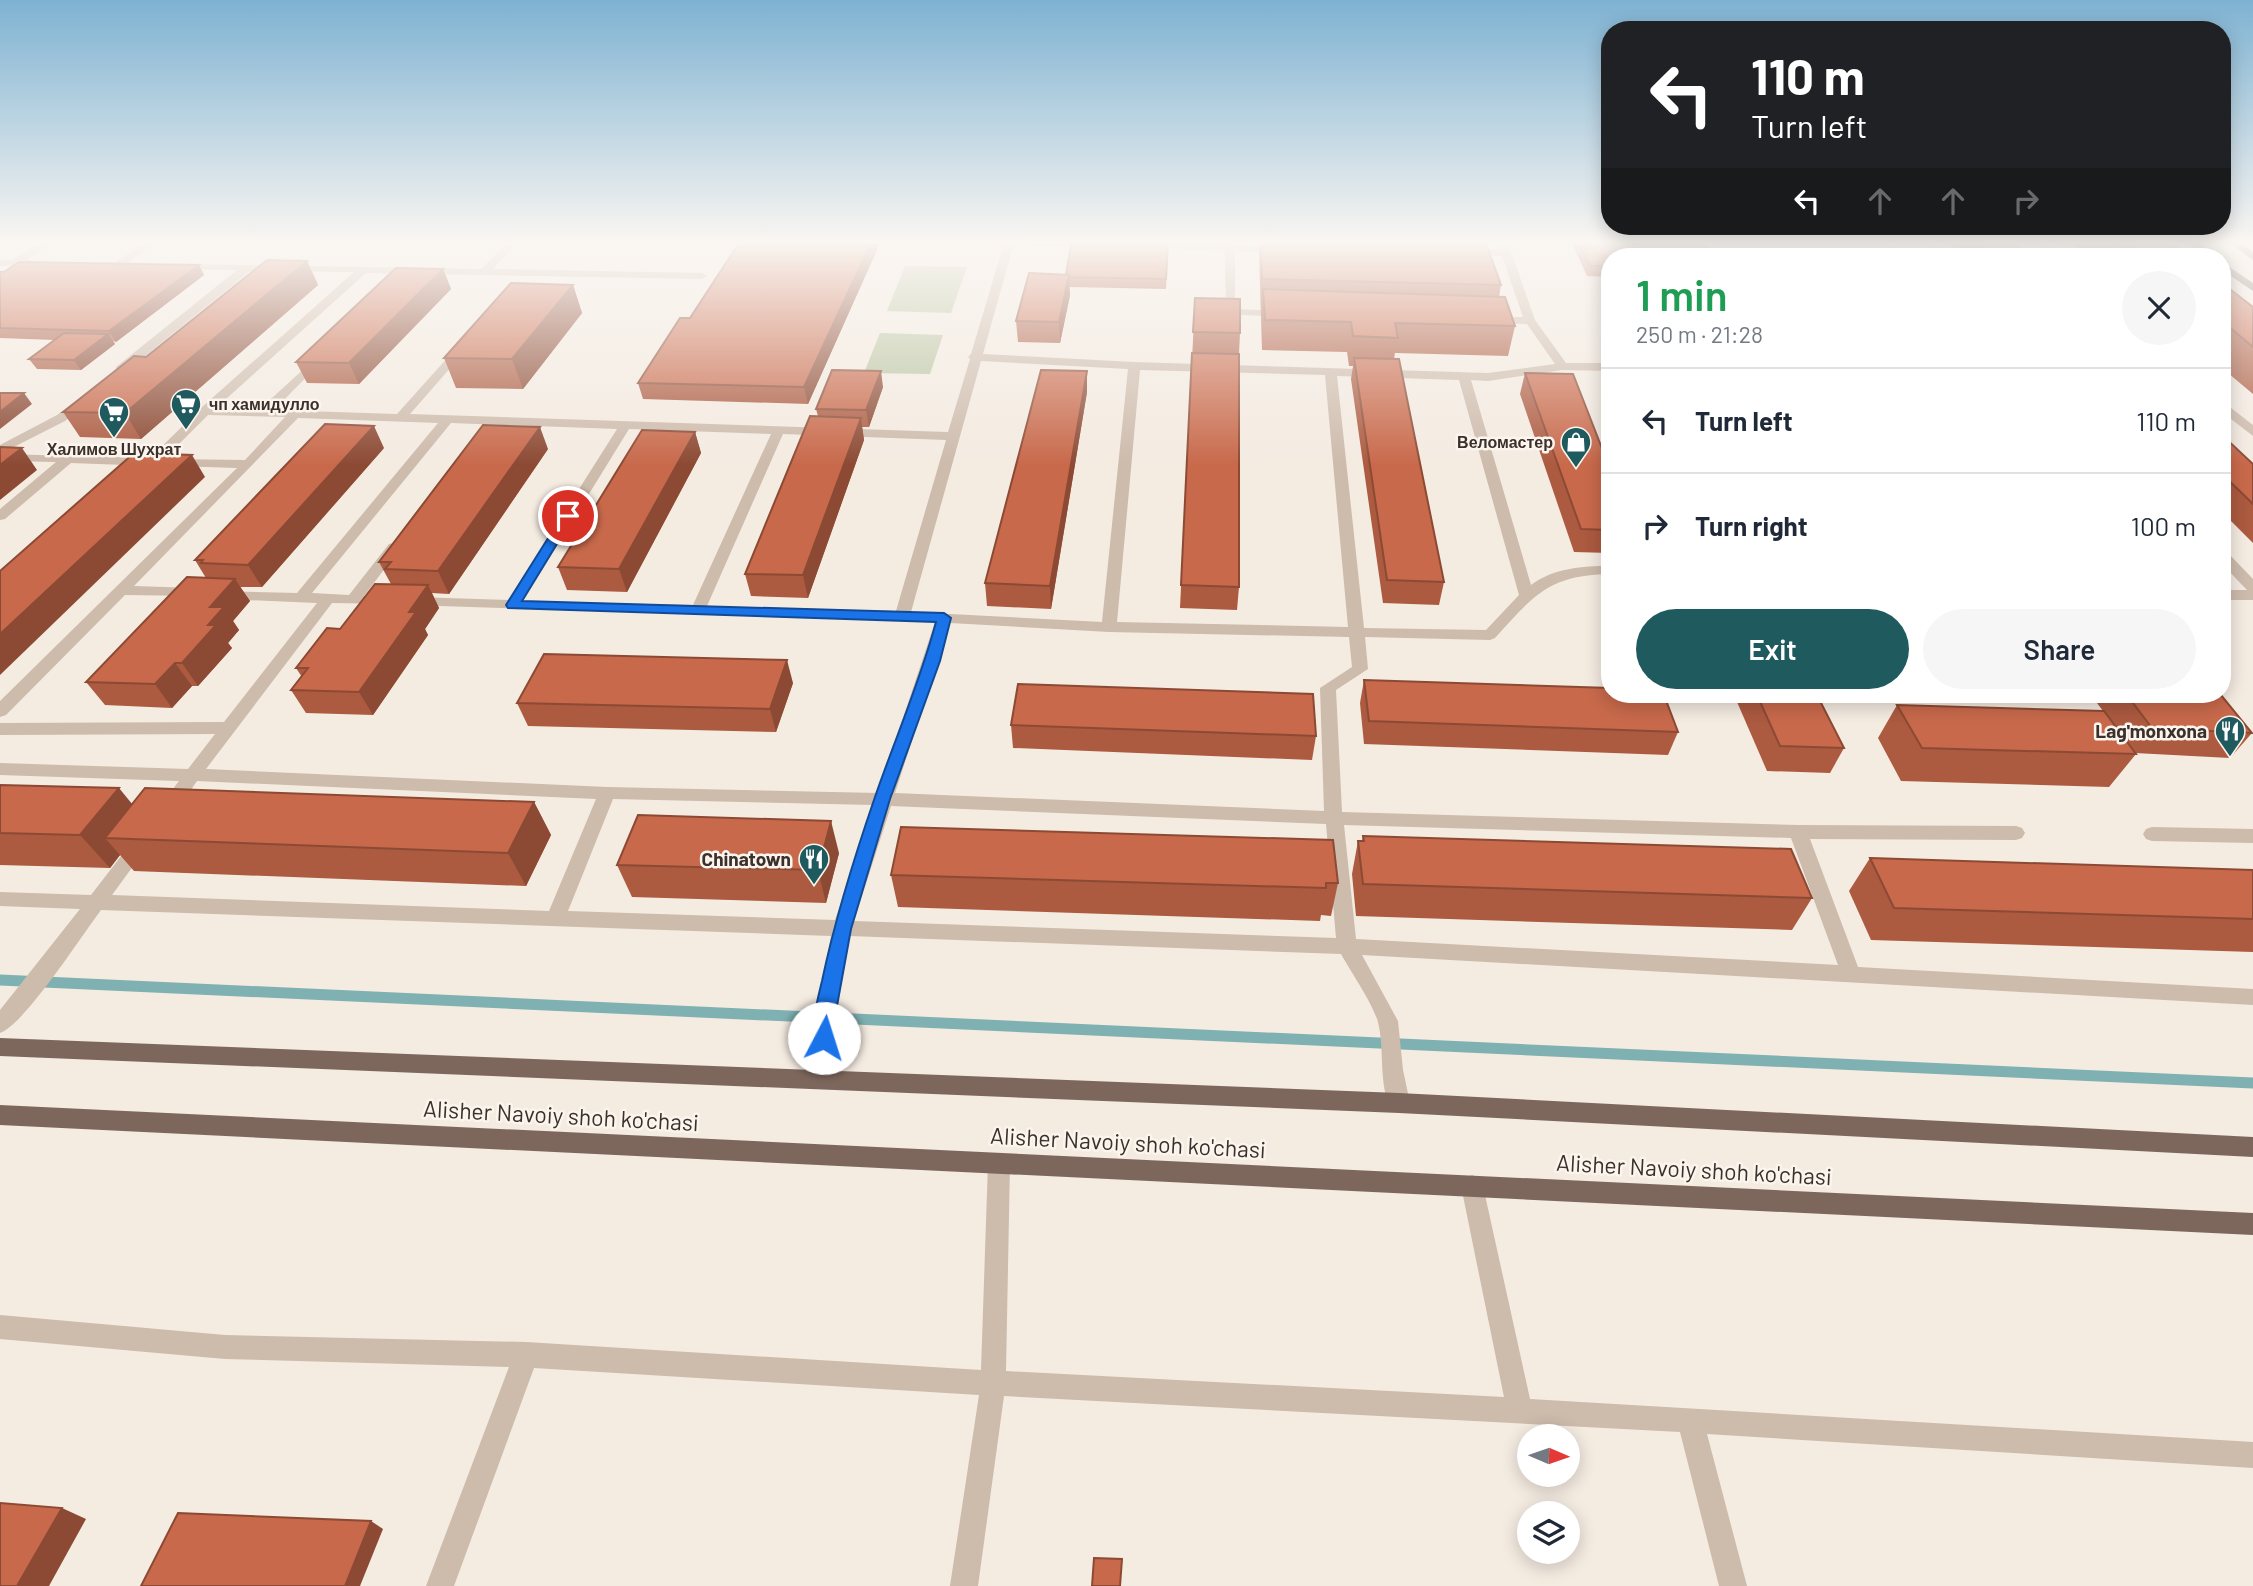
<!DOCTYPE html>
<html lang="en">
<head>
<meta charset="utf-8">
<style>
  :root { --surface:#fff; --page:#f6f6f7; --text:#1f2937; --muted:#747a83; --line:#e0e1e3; --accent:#1f5a5e }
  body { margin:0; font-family:Barlow,sans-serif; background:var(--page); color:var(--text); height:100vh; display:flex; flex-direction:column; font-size:26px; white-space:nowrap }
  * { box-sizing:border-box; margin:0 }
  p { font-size:23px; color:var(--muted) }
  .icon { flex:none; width:38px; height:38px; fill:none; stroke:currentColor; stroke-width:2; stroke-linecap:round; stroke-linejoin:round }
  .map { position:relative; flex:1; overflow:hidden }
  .details { position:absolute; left:1601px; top:248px; width:630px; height:455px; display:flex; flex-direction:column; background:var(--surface); border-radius:28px; box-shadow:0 4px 18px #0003 }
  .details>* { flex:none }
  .banner { position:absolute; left:1601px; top:21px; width:630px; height:214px; border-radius:28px; box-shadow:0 4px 18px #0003; background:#202124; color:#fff; overflow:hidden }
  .needle { width:46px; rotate:92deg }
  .controls { position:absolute; left:1517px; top:1424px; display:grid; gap:14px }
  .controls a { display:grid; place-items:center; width:63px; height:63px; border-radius:50%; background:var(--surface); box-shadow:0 4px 18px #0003; font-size:35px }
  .pin { position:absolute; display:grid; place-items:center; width:60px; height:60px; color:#fff; margin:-30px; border:4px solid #fff; border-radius:50%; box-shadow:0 2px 7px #0007 }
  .me { position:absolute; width:77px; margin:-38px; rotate:5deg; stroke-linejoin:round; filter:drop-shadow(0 0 5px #0008) }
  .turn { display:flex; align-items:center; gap:24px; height:147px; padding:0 35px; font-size:32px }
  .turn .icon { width:91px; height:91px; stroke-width:2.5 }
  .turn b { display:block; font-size:49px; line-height:60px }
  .lanes { display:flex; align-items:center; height:66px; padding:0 35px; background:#0003; justify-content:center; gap:35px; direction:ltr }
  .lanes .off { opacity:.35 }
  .round { display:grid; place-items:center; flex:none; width:74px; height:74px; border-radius:37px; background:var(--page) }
  .head { display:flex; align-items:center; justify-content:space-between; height:119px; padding:0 35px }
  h1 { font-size:42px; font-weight:600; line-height:52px; color:#1e9e55 }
  .primary-button { display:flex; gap:14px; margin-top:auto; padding:14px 35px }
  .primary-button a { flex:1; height:80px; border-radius:42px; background:var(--accent); color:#fff; font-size:28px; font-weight:600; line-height:80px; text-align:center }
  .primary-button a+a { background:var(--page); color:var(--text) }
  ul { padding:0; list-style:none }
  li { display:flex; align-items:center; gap:21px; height:105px; padding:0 35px; border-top:2px solid var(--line) }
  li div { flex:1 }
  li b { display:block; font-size:26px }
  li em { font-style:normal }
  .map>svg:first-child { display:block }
  .green { fill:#b8c4a0 }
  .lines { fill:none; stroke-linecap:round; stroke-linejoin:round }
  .stream { stroke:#7fb0b2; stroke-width:11 }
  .minor { fill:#cdbbac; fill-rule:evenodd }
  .major { fill:#7d675c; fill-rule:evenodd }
  .wall { fill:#ac5a40 }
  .shaded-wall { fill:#8c4a34 }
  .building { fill:#c8694b; stroke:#8c4a34; stroke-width:2 }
  .route { fill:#1a73e8; stroke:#114b97; stroke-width:2 }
  .labels { text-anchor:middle; stroke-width:5; stroke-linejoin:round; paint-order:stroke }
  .far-poi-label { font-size:16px; font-weight:bold; fill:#3b302b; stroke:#fbf5ee; text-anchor:start }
  .poi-label { font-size:19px; font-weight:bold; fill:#3b302b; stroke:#fbf5ee; text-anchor:end }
  .near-street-label { font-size:23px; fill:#3b302b; stroke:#fbf5ee }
</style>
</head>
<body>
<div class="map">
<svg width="2253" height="1586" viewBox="0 0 2253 1586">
  <rect width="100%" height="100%" fill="#f4ebe1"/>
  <g class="green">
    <path d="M905 266 967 267 951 313 887 311Z"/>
    <path d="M880 333 943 335 930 374 864 373Z"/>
  </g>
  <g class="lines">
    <path class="stream" d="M0 980 2253 1083"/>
    <g class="minor">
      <path d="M40 243H51L27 260 46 261V265L0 266V260H12Z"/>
      <path d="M144 243H155L124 266H116V262Z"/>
      <path d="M507 243H517L493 269 702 273 707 276 702 279 366 273 216 408 260 409 319 355 323 356V360L274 410 397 414 458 346 462 345 468 348 466 350 410 414 948 432 970 359 968 357 971 354 1004 243H1014L983 354 1134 362 1488 373 1555 364 1527 324 1490 323 1484 320 1490 317H1523L1502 256 1466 255 1461 252 1466 249 1500 250 1498 243H1508L1535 320 1566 363H1610V371L1562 370 1488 381 1471 380 1531 585C1554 568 1582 566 1610 566V574C1549 575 1534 595 1495 638L1490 640 1365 637 1368 669 1336 690 1342 812 1798 825 2016 826 2022 828 2025 833 2022 838 2016 840 1810 839 1858 967 2253 989V1005L1362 955 1398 1021 1403 1070 1410 1103 1407 1110 1399 1113 1391 1110C1378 1082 1385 1051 1378 1022 1373 1004 1351 972 1341 954L850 936 825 1078 822 1085 814 1087 806 1085 803 1078 831 936 101 910C82 935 25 1024 0 1033V1010L80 909 0 906V892L91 895 135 838H147L150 843 112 895 549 911 596 799 197 781C188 793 178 816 162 812L159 807 179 781 0 775V763L188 769 215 734 0 735V723L224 722 317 603 222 599 215 594 217 591 297 593 438 423 298 418 134 586 194 588 199 590 201 593 199 596 125 595 6 715 0 717V701L237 468 175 466 170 465V459L245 460 285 417 208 415 158 465 153 466 71 463 5 519 0 520V509L56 462 7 461 1 457 2 454 150 458 201 408 354 272 250 271 124 373H116V367L237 270 178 269 174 268V264L481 269ZM981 361 1128 369 1102 622 911 612ZM1140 370 1325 375 1348 627 1117 622ZM1337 376 1459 380 1519 595 1486 630 1364 628ZM451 423 617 429 509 600 414 597 407 602 409 605 935 622 878 793 607 787 206 769 332 603 391 604 393 601 391 598 364 596 401 547 394 543 389 544 349 595 312 593ZM629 429 771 434 693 605 523 601ZM783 434 946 440 896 611 707 606ZM950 623 1109 632 1349 637 1352 667 1320 688 1324 811 895 793ZM613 799 874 805 835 920 568 911ZM891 806 1326 824 1336 938 854 921ZM1344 825 1791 838 1838 965 1356 939Z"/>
      <path d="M1027 243H1099L1100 244 1095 247 1032 246Z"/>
      <path d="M1144 243H1235V245L1285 247 1286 249 1281 252 1235 251V309L1284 311 1290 314 1284 317 1226 314 1225 251 1140 248V244Z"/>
      <path d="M1879 243H1889L1902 257H1892Z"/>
      <path d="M1926 243H1936L1949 257H1939Z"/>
      <path d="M2037 243H2048L2064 257H2053Z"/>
      <path d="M82 397 88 401 86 404 65 421 0 454V445L57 415Z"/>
      <path d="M2222 401 2253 425V436L2222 412Z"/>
      <path d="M2222 551 2227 552 2253 579V600H2222V590H2247L2222 564Z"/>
      <path d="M1981 695H2059L2051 700H1989Z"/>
      <path d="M2152 827 2253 829V843L2152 841 2146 839 2143 834 2146 829Z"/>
      <path d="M999 1153 1007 1156 1010 1163 1006 1371 1504 1397 1461 1186 1464 1178 1472 1175 1480 1178 1483 1186 1530 1399 2253 1442V1468L1707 1434 1747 1586H1719L1680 1432 1004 1396 978 1586H950L979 1395 534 1368 454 1586H426L509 1367 225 1359 0 1339V1315L225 1335 526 1342 981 1370 988 1163 991 1156Z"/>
    </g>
    <g class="major">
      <path d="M2188 243H2199L2217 257H2206Z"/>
      <path d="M2229 243H2240L2253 252V260Z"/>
      <path d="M2222 262 2253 283V291L2222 270Z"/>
      <path d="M0 1038 1399 1093 2253 1137V1157L1399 1113 0 1056Z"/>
      <path d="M0 1105 2253 1213V1235L0 1125Z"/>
    </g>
  </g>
  <g class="wall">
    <path d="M880 243 808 404 643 399 638 383 690 318Z"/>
    <path d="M1168 243 1166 289 1069 287 1070 295 1060 343 1018 342 1016 321 1066 275Z"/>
    <path d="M1260 243H1486L1501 285 1499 297 1515 326 1508 356 1395 353 1394 359 1444 582 1439 605 1383 603 1351 379 1353 366H1349L1347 352 1262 350 1259 253Z"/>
    <path d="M1572 243H1704L1610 257V277L1587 276Z"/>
    <path d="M1949 243H2015L2030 257H1963Z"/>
    <path d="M2072 243H2171L2190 257H2088Z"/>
    <path d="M307 261 318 285 141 439 80 437 63 412 146 357Z"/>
    <path d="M199 265 204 275 116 342 113 341 115 344 81 370 37 369 29 359 55 340 0 338V272Z"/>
    <path d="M443 269 451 289 359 384 307 383 296 362Z"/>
    <path d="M2222 283 2253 307V394L2222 368Z"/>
    <path d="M573 285 582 313 523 389 456 388 444 358Z"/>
    <path d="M1195 298 1240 333 1239 354V587L1237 610 1180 608Z"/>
    <path d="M1525 373 1610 469V553L1574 552 1520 394Z"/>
    <path d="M883 387 869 427H862L864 440 808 598 751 596 745 574 818 416 816 409Z"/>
    <path d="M1087 392 1051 609 987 606 985 583Z"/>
    <path d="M695 432 701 453 627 592 567 590 558 567Z"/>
    <path d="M2222 435 2253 464V543L2222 512Z"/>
    <path d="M384 448 262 587H240L250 601 233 621 239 630 228 643 232 648 198 686H192L172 708 105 705 86 682 206 578 195 560Z"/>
    <path d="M548 449 449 594 432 593 439 608 425 629 428 635 373 715 306 713 291 690 302 677 296 668 391 584 379 562Z"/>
    <path d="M1364 680 1678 732 1668 755 1364 744 1360 703Z"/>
    <path d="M793 683 776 732 528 726 517 703Z"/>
    <path d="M1734 695H1817L1844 748 1830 773 1767 771Z"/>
    <path d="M2091 695H2221L2252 733 2230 758 2135 753 2136 754 2109 787 1901 781 1878 738 1897 705 2103 711Z"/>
    <path d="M1011 725 1316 736 1312 760 1013 748Z"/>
    <path d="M0 785 132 804 534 802 551 835 526 886 134 871 120 855 110 868 0 865Z"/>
    <path d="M1363 836 1812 898 1792 930 1356 916 1352 874 1358 841H1362Z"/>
    <path d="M839 853 826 903 632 897 617 865Z"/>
    <path d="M1870 858 2253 870V952L1871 940 1849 891Z"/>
    <path d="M891 875 1338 883 1331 916 1321 915 1320 921 898 907Z"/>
  </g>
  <g class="shaded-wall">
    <path d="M871 243H880L808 404 804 387Z"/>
    <path d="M307 261 318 285 141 439 125 413Z"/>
    <path d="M199 265 204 275 116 342 109 331Z"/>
    <path d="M443 269 451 289 359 384 349 363Z"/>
    <path d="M1069 275 1070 295 1060 343 1059 322Z"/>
    <path d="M573 285 582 313 523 389 512 359Z"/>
    <path d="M108 334 115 344 81 370 74 360Z"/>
    <path d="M881 371 883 387 869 427 866 410Z"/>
    <path d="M1087 371V392L1051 609 1050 586Z"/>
    <path d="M24 393 32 404 0 429V412Z"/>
    <path d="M861 418 864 440 808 598 803 575Z"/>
    <path d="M374 426 384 448 262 587 248 565Z"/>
    <path d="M540 427 548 449 449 594 438 571Z"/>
    <path d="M695 432 701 453 627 592 619 569Z"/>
    <path d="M22 448 37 470 0 500V465Z"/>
    <path d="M192 455 205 477 0 675V634Z"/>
    <path d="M235 579 250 601 233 621 239 630 228 643 232 648 198 686 182 663 208 625 210 607Z"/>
    <path d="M428 585 439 608 425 629 428 635 373 715 359 692 409 612Z"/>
    <path d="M787 660 793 683 776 732 770 709Z"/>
    <path d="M175 663 192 686 172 708 155 684Z"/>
    <path d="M119 788 146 821 105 838 120 855 110 868 80 835Z"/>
    <path d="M534 802 551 835 526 886 508 853Z"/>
    <path d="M831 821 839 853 826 903 818 870Z"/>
    <path d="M62 1508 86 1519 49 1586H17Z"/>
    <path d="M371 1521 383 1529 360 1586H345Z"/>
  </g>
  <g class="building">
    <path d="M739 243H871L804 387 638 383 680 318H690Z"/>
    <path d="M1071 243H1168L1166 279 1068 277 1069 275H1066Z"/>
    <path d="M1261 243H1486L1501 285 1262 279Z"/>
    <path d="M1579 243H1704L1713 257H1610V266H1590Z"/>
    <path d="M1977 243H2015L2030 257H1992Z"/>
    <path d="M2117 243H2171L2190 257H2145L2131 246 2120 245Z"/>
    <path d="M267 260 307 261 125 413 63 412 134 356 146 357Z"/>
    <path d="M19 262 199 265 109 331 0 328V272H4Z"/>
    <path d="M396 268 443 269 349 363 296 362Z"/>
    <path d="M1029 273 1069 275 1059 322 1016 321Z"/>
    <path d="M511 283 573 285 512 359 444 358Z"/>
    <path d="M2222 283 2253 307V347L2222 321Z"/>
    <path d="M1263 289 1505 297 1515 326 1395 323 1398 338 1353 336 1351 322 1265 320Z"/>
    <path d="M1195 298 1240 299V333L1193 332Z"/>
    <path d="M64 333 108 334 74 360 29 359Z"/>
    <path d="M1192 353 1239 354V587L1181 585Z"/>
    <path d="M1354 358 1399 359 1444 582 1387 580Z"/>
    <path d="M832 370 881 371 866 410 816 409Z"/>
    <path d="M1041 370 1087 371 1050 586 985 583Z"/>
    <path d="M1525 373 1573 374 1610 469V530L1581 529Z"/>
    <path d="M0 393H24L0 412Z"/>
    <path d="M810 416 861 418 803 575 745 574Z"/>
    <path d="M325 424 374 426 248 565 201 563 203 560H195Z"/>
    <path d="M483 425 540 427 438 571 385 569 391 562H379Z"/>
    <path d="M642 430 695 432 619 569 558 567Z"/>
    <path d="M2222 435 2253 464V504L2222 474Z"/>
    <path d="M0 447 22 448 0 465Z"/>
    <path d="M134 453 192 455 0 634V571Z"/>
    <path d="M187 577 235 579 210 607H224L208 625H216L182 663H175L155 684 86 682Z"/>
    <path d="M375 584 428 585 409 612H416L359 692 291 690 308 668H296L327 628 340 629Z"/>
    <path d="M544 654 787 660 770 709 517 703Z"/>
    <path d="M1364 680 1610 688V695H1664L1678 732 1369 721Z"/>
    <path d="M1018 684 1313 694 1316 736 1011 725Z"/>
    <path d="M1757 695H1817L1844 748 1780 746Z"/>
    <path d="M2127 695H2221L2252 733 2152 728Z"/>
    <path d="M1897 705 2104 711 2136 754 1922 748Z"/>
    <path d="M0 785 119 788 80 835 0 833Z"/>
    <path d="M145 788 534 802 508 853 105 838Z"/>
    <path d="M638 815 831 821 818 870 617 865Z"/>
    <path d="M901 827 1333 840 1338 883H1326V888L891 875Z"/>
    <path d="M1363 836 1791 849 1812 898 1363 884 1358 841H1364Z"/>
    <path d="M1870 858 2253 870V919L1894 908Z"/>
    <path d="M0 1503 62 1508 17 1586H0Z"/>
    <path d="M178 1513 371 1521 345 1586H141Z"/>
    <path d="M1094 1558 1122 1559 1120 1586H1092Z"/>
  </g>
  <linearGradient id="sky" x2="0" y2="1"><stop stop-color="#7eb2d2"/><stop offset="0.52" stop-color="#faf6f2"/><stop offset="1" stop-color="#faf6f2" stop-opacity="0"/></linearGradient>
  <rect width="2253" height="465" fill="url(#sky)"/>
  <path class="route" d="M568 512 574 516 522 601 944 613 951 618 940 661 890 799 851 929 830 1044 824 1046 817 1044C809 1028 818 998 822 981 835 919 854 858 875 797 895 739 920 682 936 622L508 608 506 605 562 516Z"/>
  <defs>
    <g id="supermarket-pin" transform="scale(1.575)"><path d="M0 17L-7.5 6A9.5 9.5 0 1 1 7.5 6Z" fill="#1f5a5e" stroke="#fbf5ee"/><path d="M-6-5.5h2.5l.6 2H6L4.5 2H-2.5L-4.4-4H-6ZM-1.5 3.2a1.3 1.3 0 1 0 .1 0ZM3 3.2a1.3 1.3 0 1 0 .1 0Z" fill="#fff"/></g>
    <g id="shop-pin" transform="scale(1.575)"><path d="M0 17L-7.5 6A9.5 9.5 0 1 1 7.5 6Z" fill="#1f5a5e" stroke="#fbf5ee"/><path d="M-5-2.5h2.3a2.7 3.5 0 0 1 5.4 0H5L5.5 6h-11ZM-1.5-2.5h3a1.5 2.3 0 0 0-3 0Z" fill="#fff"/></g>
    <g id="restaurant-pin" transform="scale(1.575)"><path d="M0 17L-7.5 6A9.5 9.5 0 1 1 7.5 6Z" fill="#1f5a5e" stroke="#fbf5ee"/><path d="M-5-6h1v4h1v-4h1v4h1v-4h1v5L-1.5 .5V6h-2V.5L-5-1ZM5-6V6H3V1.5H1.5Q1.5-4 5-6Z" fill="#fff"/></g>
  </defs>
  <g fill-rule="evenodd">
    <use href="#supermarket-pin" x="186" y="404"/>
    <use href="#supermarket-pin" x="114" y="412"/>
    <use href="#shop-pin" x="1576" y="442"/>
    <use href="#restaurant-pin" x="2230" y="731"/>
    <use href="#restaurant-pin" x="814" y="859"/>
  </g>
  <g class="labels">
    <g class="far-poi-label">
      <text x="209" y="410">чп хамидулло</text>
      <text x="1553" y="448" text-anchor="end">Веломастер</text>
      <text x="114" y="455" text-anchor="middle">Халимов Шухрат</text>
    </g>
    <g class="poi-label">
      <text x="2207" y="738">Lag'monxona</text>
      <text x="791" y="866">Chinatown</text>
    </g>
    <g class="near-street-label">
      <text transform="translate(561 1116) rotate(3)" y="8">Alisher Navoiy shoh ko'chasi</text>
      <text transform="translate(1128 1143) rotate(3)" y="8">Alisher Navoiy shoh ko'chasi</text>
      <text transform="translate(1694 1170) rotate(3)" y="8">Alisher Navoiy shoh ko'chasi</text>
    </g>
  </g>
</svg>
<div class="controls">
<a><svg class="needle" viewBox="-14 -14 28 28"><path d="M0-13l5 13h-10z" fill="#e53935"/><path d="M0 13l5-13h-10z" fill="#747a83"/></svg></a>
<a><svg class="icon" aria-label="layers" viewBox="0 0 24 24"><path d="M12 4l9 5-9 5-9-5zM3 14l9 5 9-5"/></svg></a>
</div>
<div class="pin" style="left:568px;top:516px;background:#d93025"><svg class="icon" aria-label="arrive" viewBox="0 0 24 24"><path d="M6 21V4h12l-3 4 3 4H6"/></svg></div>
<svg class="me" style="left:824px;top:1038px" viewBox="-20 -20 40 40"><circle r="19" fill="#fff"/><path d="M0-13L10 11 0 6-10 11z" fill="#1a73e8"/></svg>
<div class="banner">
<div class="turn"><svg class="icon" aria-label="left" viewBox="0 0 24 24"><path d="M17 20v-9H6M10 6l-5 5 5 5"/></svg><div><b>110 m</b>Turn left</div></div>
<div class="lanes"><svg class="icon" aria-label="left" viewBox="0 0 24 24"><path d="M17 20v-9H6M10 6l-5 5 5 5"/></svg><svg class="icon off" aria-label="ahead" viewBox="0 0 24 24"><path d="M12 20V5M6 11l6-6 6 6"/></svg><svg class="icon off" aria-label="ahead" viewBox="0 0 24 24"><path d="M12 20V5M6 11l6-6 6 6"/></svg><svg class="icon off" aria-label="right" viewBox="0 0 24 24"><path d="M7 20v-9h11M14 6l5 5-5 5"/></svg></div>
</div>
<section class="details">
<div class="head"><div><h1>1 min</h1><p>250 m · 21:28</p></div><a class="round"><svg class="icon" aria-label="close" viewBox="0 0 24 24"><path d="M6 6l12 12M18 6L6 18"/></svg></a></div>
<ul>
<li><svg class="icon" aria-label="left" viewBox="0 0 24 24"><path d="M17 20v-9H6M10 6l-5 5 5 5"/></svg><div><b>Turn left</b></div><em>110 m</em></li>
<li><svg class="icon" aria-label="right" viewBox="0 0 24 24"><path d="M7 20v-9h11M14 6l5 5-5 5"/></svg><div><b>Turn right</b></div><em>100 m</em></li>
</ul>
<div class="primary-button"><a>Exit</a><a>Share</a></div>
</section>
</div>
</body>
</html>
